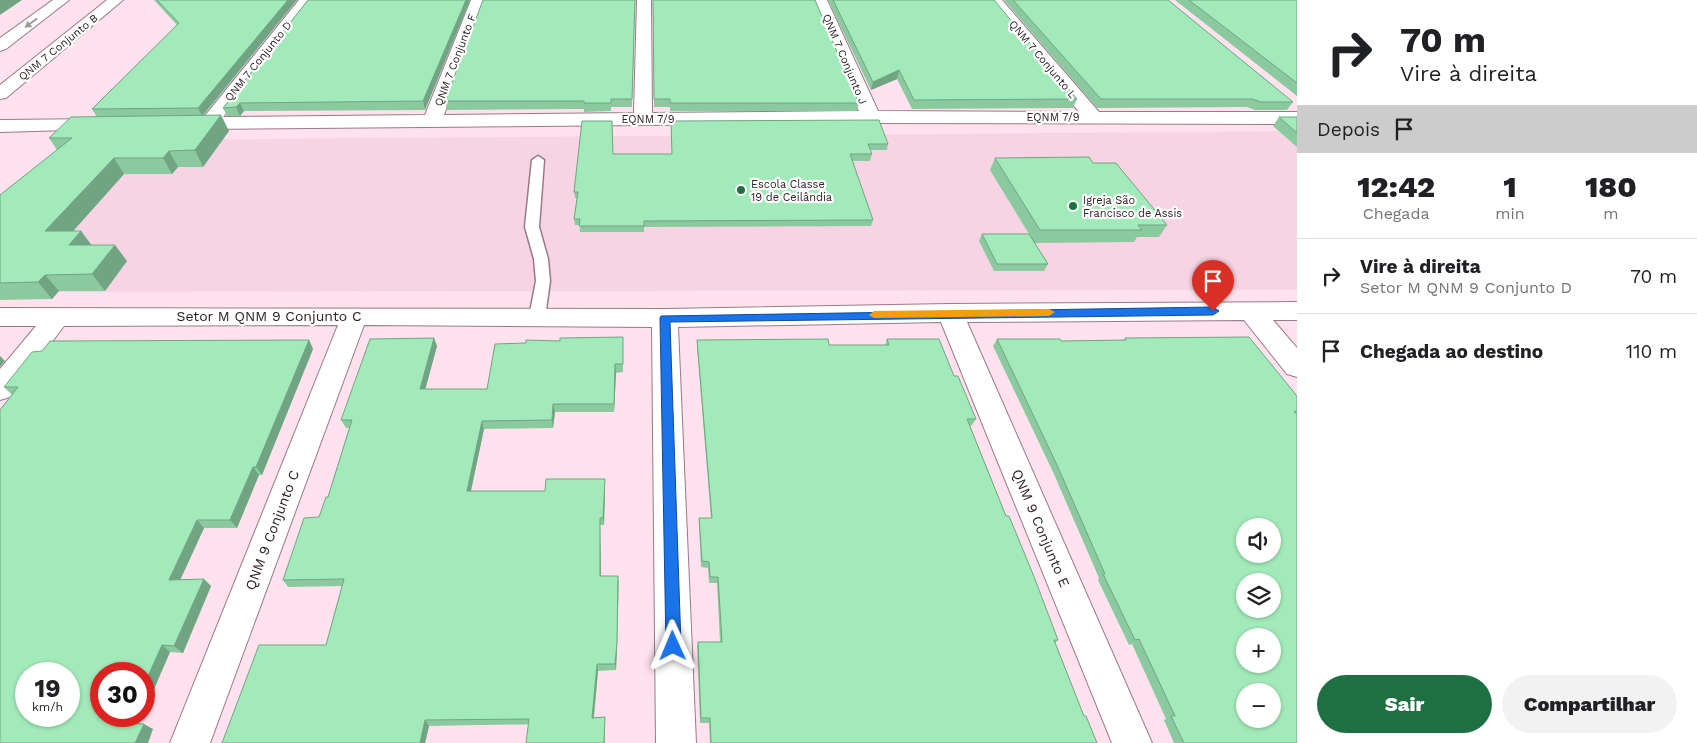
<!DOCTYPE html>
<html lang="pt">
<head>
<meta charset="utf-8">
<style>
  :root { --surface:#fff; --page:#f2f2f2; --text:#202124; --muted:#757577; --line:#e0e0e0; --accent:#1e7042 }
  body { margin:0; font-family:"Work Sans",sans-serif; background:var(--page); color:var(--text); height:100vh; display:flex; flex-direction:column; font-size:19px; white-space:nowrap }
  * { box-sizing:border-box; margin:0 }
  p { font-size:16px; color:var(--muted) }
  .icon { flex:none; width:28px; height:28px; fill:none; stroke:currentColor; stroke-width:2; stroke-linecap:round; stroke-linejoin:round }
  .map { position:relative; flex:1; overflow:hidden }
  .sheet { display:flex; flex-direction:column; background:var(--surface); width:400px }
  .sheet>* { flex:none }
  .banner { background:#fff; color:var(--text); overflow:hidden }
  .tools { position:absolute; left:1236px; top:518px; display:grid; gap:10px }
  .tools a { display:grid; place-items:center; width:45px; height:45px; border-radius:50%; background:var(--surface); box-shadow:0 1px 4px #0004; font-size:25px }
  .speed { position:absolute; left:15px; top:662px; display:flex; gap:10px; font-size:25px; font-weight:700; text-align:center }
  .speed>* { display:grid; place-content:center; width:65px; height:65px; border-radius:50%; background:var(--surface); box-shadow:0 1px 4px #0004; line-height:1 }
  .speed small { font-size:12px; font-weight:400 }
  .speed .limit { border:8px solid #d22; background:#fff; color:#111 }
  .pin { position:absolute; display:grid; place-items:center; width:42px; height:42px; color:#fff; margin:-51px -21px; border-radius:50% 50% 50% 0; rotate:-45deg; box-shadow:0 0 5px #0007 }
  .pin .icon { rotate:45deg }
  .me { position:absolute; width:55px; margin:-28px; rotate:359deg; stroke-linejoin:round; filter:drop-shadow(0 0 4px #0008) }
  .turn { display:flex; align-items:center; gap:18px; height:105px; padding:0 20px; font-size:22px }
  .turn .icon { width:65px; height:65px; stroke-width:2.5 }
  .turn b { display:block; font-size:35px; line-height:42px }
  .then { display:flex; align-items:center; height:48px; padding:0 20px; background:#0003; gap:10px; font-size:19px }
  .eta { display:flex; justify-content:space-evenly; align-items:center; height:85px; text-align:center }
  .eta b { font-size:30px; font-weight:800; line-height:35px }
  .cta { display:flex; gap:10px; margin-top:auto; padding:10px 20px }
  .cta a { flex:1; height:58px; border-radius:30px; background:var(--accent); color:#fff; font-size:20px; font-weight:800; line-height:58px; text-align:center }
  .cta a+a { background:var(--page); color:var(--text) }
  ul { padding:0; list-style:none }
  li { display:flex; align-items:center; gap:15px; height:75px; padding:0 20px; border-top:1px solid var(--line) }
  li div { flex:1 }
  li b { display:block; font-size:19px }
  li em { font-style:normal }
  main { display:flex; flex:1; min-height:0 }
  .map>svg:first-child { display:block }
  .built { fill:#f7d4e3 }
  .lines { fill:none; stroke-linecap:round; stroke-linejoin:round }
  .service-casing { stroke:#9a7988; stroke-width:3 }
  .minor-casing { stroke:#9a7988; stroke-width:2 }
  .secondary-casing { stroke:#9a7988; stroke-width:2 }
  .service { fill:#fff; fill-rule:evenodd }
  .minor { fill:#fff; fill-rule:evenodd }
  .secondary { fill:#fff; fill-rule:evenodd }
  .wall { fill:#8bc99f }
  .shaded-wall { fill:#71a482 }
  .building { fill:#a2eab9; stroke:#71a482; fill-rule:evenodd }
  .oneway { fill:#a09b9d }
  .route { fill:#1a73e8; stroke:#114b97 }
  .slow { fill:#f59e0b }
  .poi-dot { fill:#1e7042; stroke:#fff; stroke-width:2 }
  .labels { text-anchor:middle; stroke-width:4.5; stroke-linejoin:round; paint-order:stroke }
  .far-street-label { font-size:11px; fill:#2d2025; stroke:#fff }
  .far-poi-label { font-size:11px; fill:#2d2025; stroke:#fff; text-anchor:start }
  .street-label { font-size:14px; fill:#2d2025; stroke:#fff }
</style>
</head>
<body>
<main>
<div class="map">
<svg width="1297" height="743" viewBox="0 0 1297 743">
  <rect width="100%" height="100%" fill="#ffe2ee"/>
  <path class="built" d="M1297 131V290L0 292V280L134 140Z"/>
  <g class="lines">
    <g class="service-casing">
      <path id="service" d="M538 156 544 160 539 227 548 259 550 281 545 317 542 321 537 322 532 321 529 317 536 281 534 259 525 227 532 160Z"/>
    </g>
    <g class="minor-casing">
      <g id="minor">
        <path d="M299 0H314L223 117 425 115 471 0H485L444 115 634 113 637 0H651L652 113 859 111 813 0H827L878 111 1079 112 987 0H1002L1099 112H1297V124L871 123 209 129 179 127 177 123 179 119 204 117Z"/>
        <path d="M98 119 105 121 107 125 105 129 0 132V120Z"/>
        <path d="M1297 302V320H1273L1297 348V377L1287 374 1244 320 967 322 1152 743H1112L941 322 678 327 696 743H656L652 327 364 325 210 743H170L338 325 64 326 10 397 0 400V369L36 326H0V308L665 309 950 304Z"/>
      </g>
    </g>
    <g class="secondary-casing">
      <g id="secondary">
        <path d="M53 0H69L6 49 0 51V38Z"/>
        <path d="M107 0H123L6 98 0 99V85Z"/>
      </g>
    </g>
    <use href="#service" class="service"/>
    <use href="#minor" class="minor"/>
    <use href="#secondary" class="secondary"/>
  </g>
  <g class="wall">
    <path d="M154 0H297L203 116 229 131 203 167H178L172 174H124L73 231H81L91 245 127 261 105 291H59L52 299 0 300V195L57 150 49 138 97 117 92 109 177 25Z"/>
    <path d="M308 0H470L425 110 244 111 240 116H227L223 108Z"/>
    <path d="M635 0 632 107H611V111L584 112V109L447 110 445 101Z"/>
    <path d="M653 0 859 103 857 111H670V107H654Z"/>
    <path d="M828 0H994L1077 99 1073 108 912 109 897 79 871 90Z"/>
    <path d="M1004 0H1168L1293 102 1287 110H1255L1247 107 1097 108Z"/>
    <path d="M1175 0H1297V96Z"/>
    <path d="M1279 117H1297V147L1273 126Z"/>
    <path d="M671 127 888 144 887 150H870L872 154 870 161H852L873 220 871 226 644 227V232H580V225H575L574 219 577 198H575L574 192 613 154H672Z"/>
    <path d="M995 158 1093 163 1167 225 1159 237H1137L1134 242 1035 243 1048 264 1044 271H994L979 241 982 234H1029L990 170Z"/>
    <path d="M623 337V372L616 373 614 412H555L553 428 484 429 471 491H545L605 479V487L604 525H600L601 576H618L619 583 616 670 598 671 594 718 605 717V723L429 726 425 743H222L326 645 342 586 288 587 283 580 319 517 328 497 349 428H346L341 420 437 346 425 389H487L526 343Z"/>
    <path d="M1125 338 1297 396V743H1174L1164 720 1166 719 1132 644 1129 645 1098 580 1099 578 1053 472 993 346 997 339 1061 341 1124 340Z"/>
    <path d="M887 339 954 376 976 419 972 425 970 426 1006 516 1058 640 1055 643 1084 716 1097 743H710L709 723H700L697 647 698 642H720L717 583H709L708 568 701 567 699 524V518H711L697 347V340L829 345H885Z"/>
    <path d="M309 340 313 349 262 475H259L237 528H204L180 580 211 586 183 653 170 652 144 712V674L101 716H142L138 724 153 729 0 743 12 395 4 387Z"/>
  </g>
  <g class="shaded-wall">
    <path d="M0 0H22L0 15Z"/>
    <path d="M288 0H297L202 116 198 108Z"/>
    <path d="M466 0H470L425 110 423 101Z"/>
    <path d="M899 70 897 79 871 90 873 82Z"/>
    <path d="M240 103 244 111 240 116 236 107Z"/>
    <path d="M221 115 229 131 203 167 195 150Z"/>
    <path d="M169 151 178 167 172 174 163 158Z"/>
    <path d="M114 158 124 174 58 248 45 231Z"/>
    <path d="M81 231 93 247 69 245Z"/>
    <path d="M115 245 127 261 105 291 92 274Z"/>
    <path d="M45 275 59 291 52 299 38 282Z"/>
    <path d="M434 338 437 346 423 398 420 389Z"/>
    <path d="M309 340 313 349 262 475 256 467Z"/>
    <path d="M0 356 5 361 0 367Z"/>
    <path d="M615 364 616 373 614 412V404Z"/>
    <path d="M553 404 555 412 553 428 552 420Z"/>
    <path d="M482 421 484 429 469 499 467 491Z"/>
    <path d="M253 467 259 475 237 528 230 520Z"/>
    <path d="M605 479V487L604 525 603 518Z"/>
    <path d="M600 518V525L601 583 600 576Z"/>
    <path d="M197 520 204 528 177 587 169 580Z"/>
    <path d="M618 576 617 648 616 670 615 664Z"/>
    <path d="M204 579 211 586 183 653 174 646Z"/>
    <path d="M162 645 170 652 144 712V685Z"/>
    <path d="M597 664 598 671 593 723 592 718Z"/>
    <path d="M129 716H142L136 729 126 723Z"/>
    <path d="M605 717V743H604Z"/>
    <path d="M425 720 429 726 425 743H420Z"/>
    <path d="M144 724 153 729 148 743H135Z"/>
  </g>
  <g class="building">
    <path d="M157 0H288L198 108 92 109 179 23Z"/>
    <path d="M308 0H466L423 101 240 103 236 107 223 108Z"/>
    <path d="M483 0H635L632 99H611V103H584V101H445Z"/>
    <path d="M653 0H815L859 103H670V99H654Z"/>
    <path d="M833 0H994L1077 99 914 100 899 70 873 82Z"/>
    <path d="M1013 0H1168L1293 102H1261L1252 99H1101Z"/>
    <path d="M1189 0H1297V83Z"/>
    <path d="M221 115 195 150 169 151 163 158H114L45 231H81L69 245H115L92 274 45 275 38 282 0 283V195L72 138H49L71 117Z"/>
    <path d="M1279 117H1297V133Z"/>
    <path d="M879 120 888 144H868L872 154H850L873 220 644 221V226H579L580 219H574L578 192H574L582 121H612L613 154H672L671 121Z"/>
    <path d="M1089 157 1093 163H1116L1167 225H1138L1142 230H1040L995 158Z"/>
    <path d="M982 234H1029L1048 264H997Z"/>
    <path d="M623 337V364H615L614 404H553L552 420 482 421 467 491H545L546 479H605L603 518H600V576H618L617 642 615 664H597L592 718 605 717 604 743H526L529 719 425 720 420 743H222L259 645H326L344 579 283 580 304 518 319 517 326 497H328L352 420H341L370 339 434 338 420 389H487L495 344 526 343V340L560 341V338Z"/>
    <path d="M1249 337 1297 396V412L1294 411 1297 415V743H1184L1171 716H1175L1139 639 1135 640 1103 574H1105L1057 465 997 339H1060L1061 341 1126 340 1125 338ZM1245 526H1272V554H1245ZM1245 581H1272V609H1245ZM1245 636H1272V664H1245ZM1245 691H1272V719H1245Z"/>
    <path d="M828 339 829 345H889L887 339H939L954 376H958L976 419H967L1006 516H1009L1033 574 1058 640H1054L1084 716H1086L1097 743H711L710 718H701L698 642H722L718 577H710L709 562 702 561 699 518H712L697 340Z"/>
    <path d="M309 340 256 467H253L230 520H197L169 580 204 579 174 646 162 645 144 685V674H101V716H129L126 723 144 724 135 743H0V410L18 387H4L32 352 42 351 50 341ZM26 674H69V716H26Z"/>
  </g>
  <defs><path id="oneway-solid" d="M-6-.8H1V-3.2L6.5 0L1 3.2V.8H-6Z" transform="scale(1.25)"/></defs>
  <use class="oneway" href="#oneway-solid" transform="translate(31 23) rotate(144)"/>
  <path class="route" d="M1213 307 1219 311 1213 315 670 322 681 646 679 652 673 654 668 652 666 646 660 318 661 316Z"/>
  <path class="slow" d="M1049 309 1055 312 1049 316 874 318 869 315 874 311Z"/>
  <g class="poi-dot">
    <circle cx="741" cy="190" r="5"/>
    <circle cx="1073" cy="206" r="5"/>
  </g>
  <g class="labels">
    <g class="far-street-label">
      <text transform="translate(58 47) rotate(-39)" y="4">QNM 7 Conjunto B</text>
      <text transform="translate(845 59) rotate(67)" y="4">QNM 7 Conjunto J</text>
      <text transform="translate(1043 59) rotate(50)" y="4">QNM 7 Conjunto L</text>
      <text transform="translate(455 60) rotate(-69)" y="4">QNM 7 Conjunto F</text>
      <text transform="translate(258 61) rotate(-51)" y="4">QNM 7 Conjunto D</text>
      <text x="1053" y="121">EQNM 7/9</text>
      <text x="648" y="123">EQNM 7/9</text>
    </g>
    <g class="far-poi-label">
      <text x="751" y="188">Escola Classe<tspan x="751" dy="13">19 de Ceilândia</tspan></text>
      <text x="1083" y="204">Igreja São<tspan x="1083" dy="13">Francisco de Assis</tspan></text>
    </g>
    <g class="street-label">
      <text x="269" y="321">Setor M QNM 9 Conjunto C</text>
      <text transform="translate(1041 528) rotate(67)" y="5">QNM 9 Conjunto E</text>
      <text transform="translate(272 530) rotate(-69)" y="5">QNM 9 Conjunto C</text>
    </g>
  </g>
</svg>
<div class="tools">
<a><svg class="icon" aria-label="sound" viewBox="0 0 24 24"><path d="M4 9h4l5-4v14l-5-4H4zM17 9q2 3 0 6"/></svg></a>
<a><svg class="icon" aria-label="layers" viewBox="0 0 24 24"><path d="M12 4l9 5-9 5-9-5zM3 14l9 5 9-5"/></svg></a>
<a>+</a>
<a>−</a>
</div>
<div class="speed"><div>19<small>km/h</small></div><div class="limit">30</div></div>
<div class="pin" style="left:1213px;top:311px;background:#d93025"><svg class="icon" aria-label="arrive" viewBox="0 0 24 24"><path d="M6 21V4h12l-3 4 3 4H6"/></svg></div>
<svg class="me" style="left:673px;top:646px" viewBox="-20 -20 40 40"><path d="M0-17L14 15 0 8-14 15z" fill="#1a73e8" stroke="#fff" stroke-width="4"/></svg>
</div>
<section class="sheet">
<div class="banner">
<div class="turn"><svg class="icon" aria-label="right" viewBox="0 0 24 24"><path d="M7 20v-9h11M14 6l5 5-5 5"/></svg><div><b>70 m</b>Vire à direita</div></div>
<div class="then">Depois<svg class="icon" aria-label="arrive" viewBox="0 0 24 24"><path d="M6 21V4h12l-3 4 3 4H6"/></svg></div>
</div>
<div class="eta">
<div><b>12:42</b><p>Chegada</p></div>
<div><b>1</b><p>min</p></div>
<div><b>180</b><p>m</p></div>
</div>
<ul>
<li><svg class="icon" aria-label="right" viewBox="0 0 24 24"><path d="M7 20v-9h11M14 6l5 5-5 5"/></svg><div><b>Vire à direita</b><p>Setor M QNM 9 Conjunto D</p></div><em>70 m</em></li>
<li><svg class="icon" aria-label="arrive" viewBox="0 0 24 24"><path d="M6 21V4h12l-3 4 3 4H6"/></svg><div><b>Chegada ao destino</b></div><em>110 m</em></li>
</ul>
<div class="cta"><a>Sair</a><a>Compartilhar</a></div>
</section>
</main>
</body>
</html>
